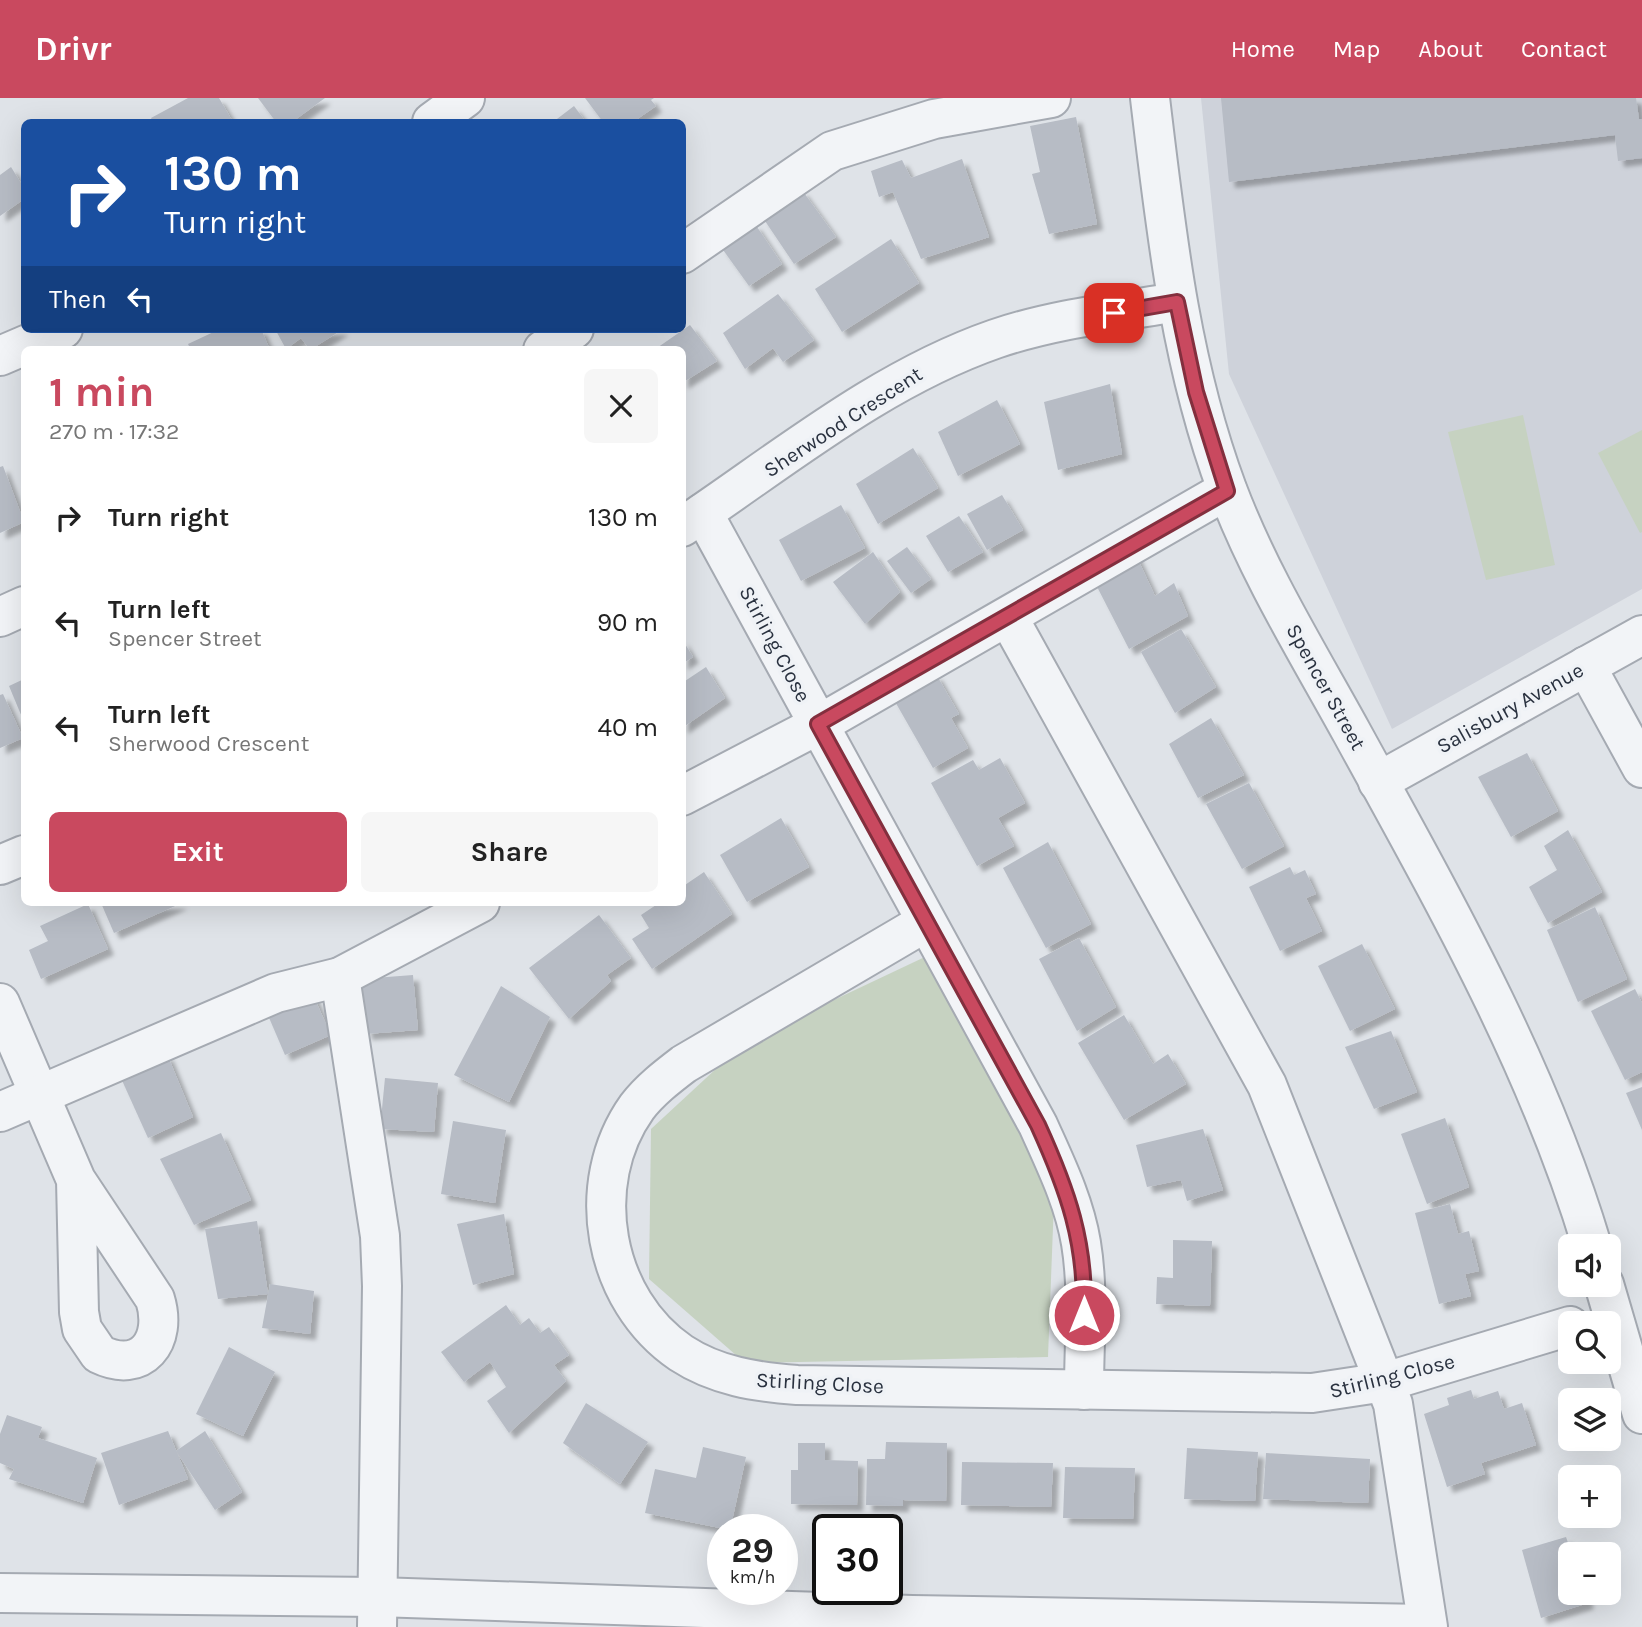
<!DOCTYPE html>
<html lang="en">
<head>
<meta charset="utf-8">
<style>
  :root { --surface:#fff; --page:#f6f6f6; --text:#222; --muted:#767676; --accent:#c9495f }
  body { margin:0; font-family:Karla,sans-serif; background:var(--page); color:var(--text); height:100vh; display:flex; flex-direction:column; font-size:26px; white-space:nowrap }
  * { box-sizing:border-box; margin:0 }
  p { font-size:23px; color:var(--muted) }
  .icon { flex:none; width:38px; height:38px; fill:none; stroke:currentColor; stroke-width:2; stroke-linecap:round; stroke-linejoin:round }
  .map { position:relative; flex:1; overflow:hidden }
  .drawer { position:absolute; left:21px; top:248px; width:665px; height:560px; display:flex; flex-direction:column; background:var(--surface); border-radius:10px; box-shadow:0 7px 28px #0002 }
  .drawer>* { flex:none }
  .banner { position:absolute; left:21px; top:21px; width:665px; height:214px; border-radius:10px; box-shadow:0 7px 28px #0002; background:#1a4fa0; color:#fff; overflow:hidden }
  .buttons { position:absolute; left:1558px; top:1136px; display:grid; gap:14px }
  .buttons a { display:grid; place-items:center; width:63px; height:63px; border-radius:10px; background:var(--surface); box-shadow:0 7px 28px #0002; font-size:35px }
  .speed { position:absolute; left:707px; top:1416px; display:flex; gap:14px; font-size:35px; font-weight:700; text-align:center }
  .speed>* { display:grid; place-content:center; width:91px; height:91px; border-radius:50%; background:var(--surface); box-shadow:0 7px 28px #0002; line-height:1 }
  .speed small { font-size:18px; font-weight:400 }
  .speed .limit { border:4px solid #111; border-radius:10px; background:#fff; color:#111 }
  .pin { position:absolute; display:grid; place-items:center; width:60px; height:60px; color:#fff; margin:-30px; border-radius:14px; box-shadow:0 4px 10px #0006 }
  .me { position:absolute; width:77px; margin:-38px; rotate:0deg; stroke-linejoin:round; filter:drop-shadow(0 0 5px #0008) }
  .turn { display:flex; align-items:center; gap:24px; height:147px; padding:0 28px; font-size:32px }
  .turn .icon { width:91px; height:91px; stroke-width:2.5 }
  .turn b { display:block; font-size:49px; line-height:60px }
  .then { display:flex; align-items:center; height:66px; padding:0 28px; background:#0003; gap:14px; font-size:26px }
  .round { display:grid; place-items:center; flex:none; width:74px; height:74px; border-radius:10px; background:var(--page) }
  .head { display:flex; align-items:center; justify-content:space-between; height:119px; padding:0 28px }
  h1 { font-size:42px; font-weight:700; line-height:52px; color:var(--accent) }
  .button { display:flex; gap:14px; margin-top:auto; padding:14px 28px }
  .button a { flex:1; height:80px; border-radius:10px; background:var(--accent); color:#fff; font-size:28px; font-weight:700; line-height:80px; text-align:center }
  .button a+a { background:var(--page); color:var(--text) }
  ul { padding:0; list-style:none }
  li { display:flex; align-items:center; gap:21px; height:105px; padding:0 28px }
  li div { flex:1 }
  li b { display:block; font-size:26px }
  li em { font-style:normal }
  header { display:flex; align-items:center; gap:42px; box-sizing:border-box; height:98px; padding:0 35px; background:var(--accent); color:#fff }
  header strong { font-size:33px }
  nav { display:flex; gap:38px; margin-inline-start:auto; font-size:24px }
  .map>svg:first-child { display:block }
  .built { fill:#ced2da }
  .green { fill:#c6d2c1 }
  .building { fill:#b7bcc5; filter:url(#shadow) }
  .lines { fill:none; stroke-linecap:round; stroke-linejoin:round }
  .minor-casing { stroke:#a5aab2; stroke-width:42 }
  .minor { stroke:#f2f4f7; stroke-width:38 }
  .route-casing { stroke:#832f3e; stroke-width:18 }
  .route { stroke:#c9495f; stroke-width:12 }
  .labels { text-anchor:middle; stroke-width:7; stroke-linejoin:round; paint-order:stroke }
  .street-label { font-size:21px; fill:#29313f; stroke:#eff2f6 }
</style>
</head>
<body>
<header>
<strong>Drivr</strong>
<nav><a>Home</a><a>Map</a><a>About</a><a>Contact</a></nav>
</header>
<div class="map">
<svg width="1642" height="1529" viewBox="0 0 1642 1529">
  <defs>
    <filter id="shadow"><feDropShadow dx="6" dy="6" stdDeviation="2" flood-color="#0004"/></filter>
  </defs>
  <rect width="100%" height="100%" fill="#dfe3e8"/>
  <path class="built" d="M1201 0H1642V491L1392 631 1229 276Z"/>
  <g class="green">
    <path d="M1523 317 1555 467 1486 482 1448 334Z"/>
    <path d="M1642 332V434L1640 435 1598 355Z"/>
    <path d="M929 857 1054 1103 1048 1259 745 1265 649 1181 651 1031 745 944Z"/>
  </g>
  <g class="building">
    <path d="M188 0H219L233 24H153L151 20Z"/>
    <path d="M258 0H325L292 24H276Z"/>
    <path d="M585 0H654L651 2 656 8 633 24H603Z"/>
    <path d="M1221 0H1636L1639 21H1642V60L1618 63 1615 37 1229 84Z"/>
    <path d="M574 8 586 24H553Z"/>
    <path d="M1076 19 1097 126 1049 136 1032 76 1040 74 1030 28Z"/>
    <path d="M962 61 989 139 921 161 893 94 879 99 871 73 902 62 911 80Z"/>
    <path d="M11 69 24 90V101L0 118V77Z"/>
    <path d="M802 92 836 139 794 166 763 120Z"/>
    <path d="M755 126 782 166 749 188 721 149Z"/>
    <path d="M891 141 919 185 842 234 815 191Z"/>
    <path d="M778 196 814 242 783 264 773 250 745 271 723 235Z"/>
    <path d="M690 227 717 263 682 285V252H654Z"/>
    <path d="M220 231H261L270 252H191L188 246Z"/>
    <path d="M275 231H343L310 252 301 240 286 251Z"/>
    <path d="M1110 286 1122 356 1058 372 1044 304Z"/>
    <path d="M997 302 1020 346 958 378 938 334Z"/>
    <path d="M913 350 938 390 878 426 856 386Z"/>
    <path d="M3 368 24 424 0 435V369Z"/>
    <path d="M1002 397 1023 432 987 452 967 416Z"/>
    <path d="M841 407 865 450 801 483 779 442Z"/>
    <path d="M959 418 983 454 948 474 926 438Z"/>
    <path d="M907 449 931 481 911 495 887 463Z"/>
    <path d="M1134 453 1155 498 1174 485 1188 518 1129 551 1091 477Z"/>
    <path d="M873 454 900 494 865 526 833 484Z"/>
    <path d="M1181 531 1216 589 1175 615 1141 554Z"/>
    <path d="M682 541 693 559 682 566Z"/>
    <path d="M706 569 725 600 682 630V585Z"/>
    <path d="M936 576 959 616 951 620 968 650 933 670 893 600Z"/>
    <path d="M24 581V624L9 588Z"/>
    <path d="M3 596 23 640 0 650V597Z"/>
    <path d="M1211 620 1244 677 1198 700 1169 646Z"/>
    <path d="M1527 655 1558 713 1511 739 1478 679Z"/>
    <path d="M1000 660 1025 705 998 720 1014 748 977 768 931 685 973 662 979 672Z"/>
    <path d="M1249 685 1284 748 1242 771 1206 706Z"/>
    <path d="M781 720 809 769 747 804 720 757Z"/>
    <path d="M1568 732 1602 794 1548 825 1529 789 1557 772 1544 748Z"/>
    <path d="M1048 744 1091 826 1046 850 1003 770Z"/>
    <path d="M1290 769 1294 777 1305 772 1316 796 1306 800 1322 833 1280 853 1249 789Z"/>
    <path d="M704 774 732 816 652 871 632 841 649 830 641 817 659 805H682V789Z"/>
    <path d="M101 805H182L114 835Z"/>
    <path d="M88 806 108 851 41 881 29 852 48 843 40 828Z"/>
    <path d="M1595 809 1627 881 1578 904 1547 832Z"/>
    <path d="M599 817 631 860 607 877 611 883 569 921 529 870Z"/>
    <path d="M1079 840 1116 909 1077 933 1039 861Z"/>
    <path d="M1362 846 1395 911 1350 933 1318 868Z"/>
    <path d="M413 877 418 932 366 936 361 881Z"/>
    <path d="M501 888 550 919 509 1004 454 977Z"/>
    <path d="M1635 891 1642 905V974L1625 982 1591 913Z"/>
    <path d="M312 895 331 937 285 957 267 915Z"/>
    <path d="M1124 917 1153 966 1168 956 1186 986 1124 1022 1078 945Z"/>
    <path d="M1391 933 1417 994 1374 1011 1345 949Z"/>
    <path d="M167 956 193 1019 148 1040 120 978Z"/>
    <path d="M385 980 438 985 434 1034 380 1031Z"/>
    <path d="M1642 989V1032L1626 995Z"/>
    <path d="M1445 1020 1469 1089 1427 1106 1401 1036Z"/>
    <path d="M453 1023 506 1032 495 1105 441 1096Z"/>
    <path d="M1203 1031 1223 1092 1187 1103 1181 1082 1147 1089 1136 1047Z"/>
    <path d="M221 1035 251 1102 194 1127 160 1061Z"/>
    <path d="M1450 1106 1458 1136 1469 1133 1479 1173 1465 1176 1471 1198 1439 1206 1415 1115Z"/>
    <path d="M504 1116 514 1176 473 1187 457 1126Z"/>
    <path d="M257 1123 268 1196 218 1201 205 1131Z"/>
    <path d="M1173 1142 1212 1143 1210 1208 1156 1206 1157 1179 1173 1180Z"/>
    <path d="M270 1186 314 1193 310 1236 262 1230Z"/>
    <path d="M506 1207 520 1227 529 1220 540 1235 549 1229 569 1257 554 1267 566 1283 509 1335 487 1303 506 1289 490 1264 464 1284 441 1254Z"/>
    <path d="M229 1249 275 1274 243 1338 196 1316Z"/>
    <path d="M1471 1292 1474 1301 1498 1293 1504 1311 1522 1305 1536 1347 1481 1365 1485 1376 1447 1389 1424 1316 1449 1307 1447 1300Z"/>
    <path d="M586 1305 648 1344 620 1386 563 1345Z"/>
    <path d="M7 1317 42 1329 38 1340 97 1360 83 1405 9 1381 14 1371 0 1365V1336Z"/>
    <path d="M168 1333 188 1381 119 1407 101 1355Z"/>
    <path d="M205 1333 242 1394 215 1412 176 1353Z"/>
    <path d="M886 1344 947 1345 946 1403 903 1402V1408L866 1407 867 1361H885Z"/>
    <path d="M798 1345H825V1362L858 1363 857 1407 791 1406V1372H798Z"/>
    <path d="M703 1349 746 1359 730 1432 645 1415 655 1371 696 1380Z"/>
    <path d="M1187 1350 1258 1354 1255 1403 1184 1401Z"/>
    <path d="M1266 1355 1370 1361 1368 1405 1263 1401Z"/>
    <path d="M962 1364 1053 1365 1051 1409 961 1407Z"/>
    <path d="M1065 1369 1135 1370 1133 1421 1063 1420Z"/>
    <path d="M1566 1439 1572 1456 1570 1494H1585L1588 1505 1541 1520 1522 1452Z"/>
  </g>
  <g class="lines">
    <g class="minor-casing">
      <g id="minor">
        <path d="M1150 0C1166 133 1180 265 1227 391 1259 476 1308 555 1352 635 1443 801 1537 965 1592 1148"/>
        <path d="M432 24 465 0"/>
        <path d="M682 156 832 53 934 21 1051 0"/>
        <path d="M543 252 574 231"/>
        <path d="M0 258 63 231"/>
        <path d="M703 415 1038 1027C1055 1065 1074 1103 1081 1145 1089 1193 1084 1243 1084 1292"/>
        <path d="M682 429C782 362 880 281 995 241 1053 221 1117 214 1177 204"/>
        <path d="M0 519 24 508"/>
        <path d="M1008 519 1267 987 1393 1306 1428 1529"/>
        <path d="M1586 568 1642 670"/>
        <path d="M1378 684 1642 537"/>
        <path d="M682 698 818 627 1227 392"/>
        <path d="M0 767 24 757"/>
        <path d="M926 824 684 966C667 979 650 992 637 1009 582 1086 603 1202 681 1255 716 1278 756 1284 797 1287L1312 1295 1385 1284 1570 1228"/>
        <path d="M340 879 380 1138 382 1188 377 1529"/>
        <path d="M0 905 76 1082 155 1201C168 1243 142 1277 99 1256L82 1231 79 1214 76 1082"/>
        <path d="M0 1014 276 895 340 879 480 805"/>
        <path d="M1604 1186 1642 1316"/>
        <path d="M0 1495 378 1499 912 1517 1427 1526"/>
      </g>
    </g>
    <use href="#minor" class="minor"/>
  </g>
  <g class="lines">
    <g class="route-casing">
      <path id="route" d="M1084 1217C1086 1144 1068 1093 1038 1027L818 626 1227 393 1196 294 1177 204 1114 215"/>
    </g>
    <use href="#route" class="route"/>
  </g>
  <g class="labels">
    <g class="street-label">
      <text transform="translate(843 324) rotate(-33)" y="7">Sherwood Crescent</text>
      <text transform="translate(775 546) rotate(62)" y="7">Stirling Close</text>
      <text transform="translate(1326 589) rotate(61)" y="7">Spencer Street</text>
      <text transform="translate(1510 610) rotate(-29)" y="7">Salisbury Avenue</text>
      <text transform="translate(1392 1278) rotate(-14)" y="7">Stirling Close</text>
      <text transform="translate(820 1285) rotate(3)" y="7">Stirling Close</text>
    </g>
  </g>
</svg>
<div class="buttons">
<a><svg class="icon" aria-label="sound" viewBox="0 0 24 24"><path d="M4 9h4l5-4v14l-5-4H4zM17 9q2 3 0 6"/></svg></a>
<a><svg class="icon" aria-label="search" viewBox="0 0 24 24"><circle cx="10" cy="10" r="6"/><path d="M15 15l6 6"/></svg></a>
<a><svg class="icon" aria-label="layers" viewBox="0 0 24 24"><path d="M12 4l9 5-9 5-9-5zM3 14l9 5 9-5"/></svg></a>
<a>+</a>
<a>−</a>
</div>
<div class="speed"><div>29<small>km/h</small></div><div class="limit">30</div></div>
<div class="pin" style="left:1114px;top:215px;background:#d93025"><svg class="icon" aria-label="arrive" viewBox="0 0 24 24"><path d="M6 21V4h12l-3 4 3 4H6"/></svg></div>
<svg class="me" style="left:1084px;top:1217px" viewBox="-20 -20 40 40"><circle r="17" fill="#c9495f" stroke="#fff" stroke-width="3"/><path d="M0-11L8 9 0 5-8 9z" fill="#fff"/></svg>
<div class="banner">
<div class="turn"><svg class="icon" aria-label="right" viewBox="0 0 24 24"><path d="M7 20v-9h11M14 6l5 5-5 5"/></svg><div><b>130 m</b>Turn right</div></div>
<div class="then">Then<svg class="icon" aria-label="left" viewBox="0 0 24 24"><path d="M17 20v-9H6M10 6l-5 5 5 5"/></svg></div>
</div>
<section class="drawer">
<div class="head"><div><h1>1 min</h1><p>270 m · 17:32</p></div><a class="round"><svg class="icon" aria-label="close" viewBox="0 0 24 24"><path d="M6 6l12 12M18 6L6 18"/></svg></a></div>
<ul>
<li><svg class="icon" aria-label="right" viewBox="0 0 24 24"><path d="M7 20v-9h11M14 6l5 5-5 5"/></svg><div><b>Turn right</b></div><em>130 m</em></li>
<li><svg class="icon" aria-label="left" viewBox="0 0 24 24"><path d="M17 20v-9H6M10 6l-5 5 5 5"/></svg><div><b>Turn left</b><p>Spencer Street</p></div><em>90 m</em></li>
<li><svg class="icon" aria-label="left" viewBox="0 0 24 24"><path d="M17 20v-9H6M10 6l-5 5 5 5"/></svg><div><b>Turn left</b><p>Sherwood Crescent</p></div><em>40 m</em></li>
</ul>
<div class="button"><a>Exit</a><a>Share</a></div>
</section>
</div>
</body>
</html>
